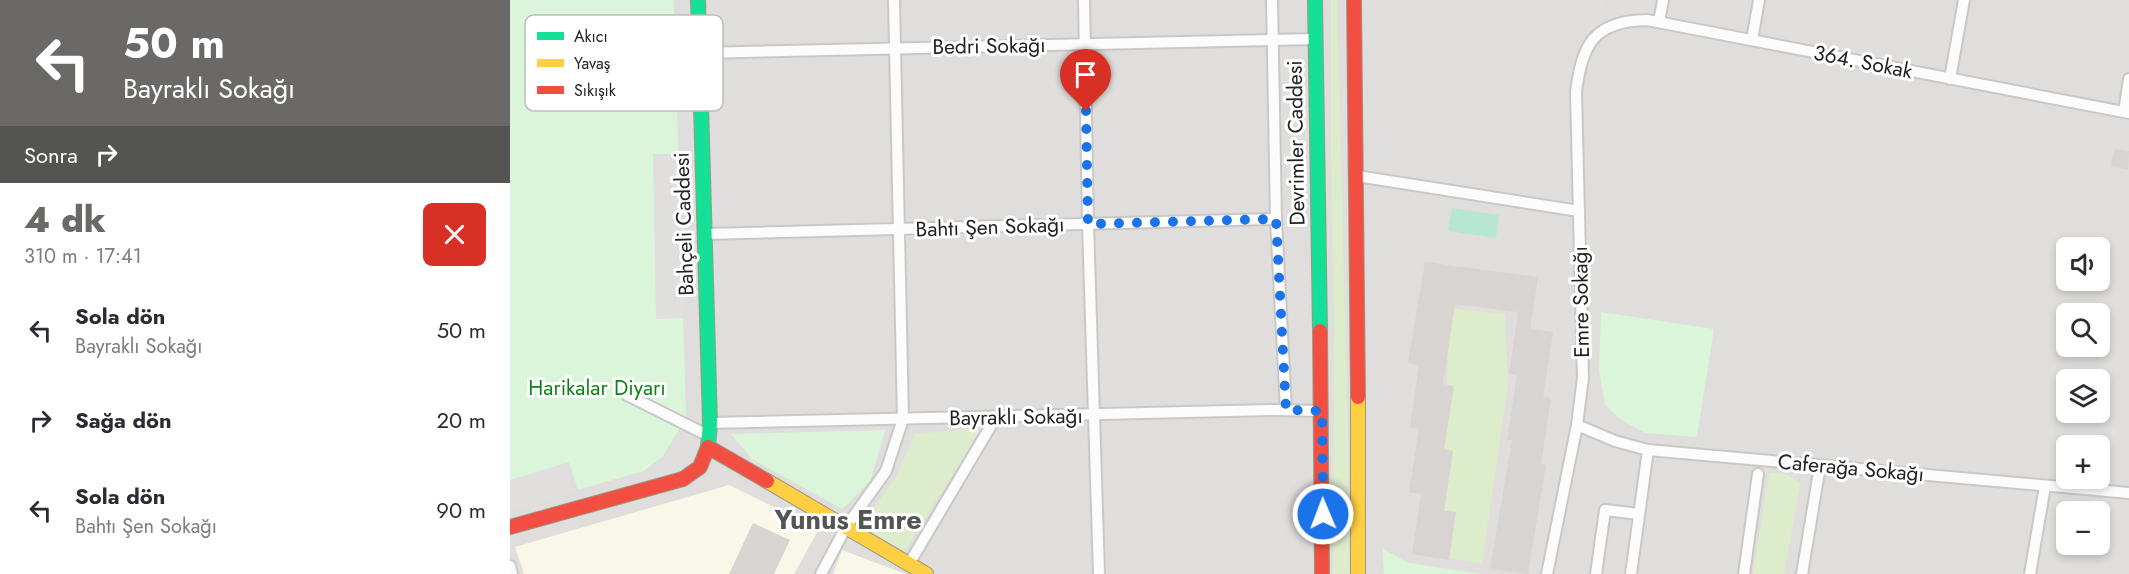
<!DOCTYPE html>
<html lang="tr">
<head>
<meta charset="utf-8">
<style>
  :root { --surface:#fff; --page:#f7f7f7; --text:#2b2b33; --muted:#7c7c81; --accent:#6a6968 }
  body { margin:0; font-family:Jost,sans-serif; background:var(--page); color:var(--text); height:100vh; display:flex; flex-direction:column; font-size:22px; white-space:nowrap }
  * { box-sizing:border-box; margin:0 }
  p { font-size:20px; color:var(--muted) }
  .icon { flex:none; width:33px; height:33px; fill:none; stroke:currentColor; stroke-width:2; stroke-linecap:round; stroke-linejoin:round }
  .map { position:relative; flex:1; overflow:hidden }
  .panel { display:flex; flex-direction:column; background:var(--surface); width:510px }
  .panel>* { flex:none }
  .guide { background:#6a6968; color:#fff; overflow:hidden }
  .buttons { position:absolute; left:1546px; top:237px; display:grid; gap:12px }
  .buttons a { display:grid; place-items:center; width:54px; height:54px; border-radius:9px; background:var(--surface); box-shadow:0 3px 9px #0003; font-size:30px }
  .pin { position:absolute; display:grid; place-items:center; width:51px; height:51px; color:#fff; margin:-62px -26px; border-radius:50% 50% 50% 0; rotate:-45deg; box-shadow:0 0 6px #0007 }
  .pin .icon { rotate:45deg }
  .me { position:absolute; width:66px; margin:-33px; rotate:359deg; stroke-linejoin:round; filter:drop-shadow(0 0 4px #0008) }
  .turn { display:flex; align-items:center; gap:21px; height:126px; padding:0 24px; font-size:27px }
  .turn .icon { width:78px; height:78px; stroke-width:2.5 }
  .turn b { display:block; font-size:42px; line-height:51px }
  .then { display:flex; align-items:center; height:57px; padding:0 24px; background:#0003; gap:12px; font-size:22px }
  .round { display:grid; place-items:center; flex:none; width:63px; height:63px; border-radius:9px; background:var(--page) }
  .head { display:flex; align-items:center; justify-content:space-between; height:102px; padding:0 24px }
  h1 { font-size:36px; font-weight:800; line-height:45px; color:var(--accent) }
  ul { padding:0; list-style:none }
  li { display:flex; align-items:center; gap:18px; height:90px; padding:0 24px }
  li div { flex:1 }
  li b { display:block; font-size:22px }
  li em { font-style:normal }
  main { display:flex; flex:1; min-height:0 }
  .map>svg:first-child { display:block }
  .residential { fill:#dfdedc; fill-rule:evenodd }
  .education { fill:#f8f7e8 }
  .grass { fill:#ddeccb }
  .park { fill:#daf5da }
  .pitch { fill:#b7e6d2 }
  .parking { fill:#e0dfde }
  .building { fill:#d7d4d2 }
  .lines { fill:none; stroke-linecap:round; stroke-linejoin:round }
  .street-casing { stroke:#c9c8c7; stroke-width:14 }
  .fast-casing { stroke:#999a82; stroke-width:16 }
  .slow-casing { stroke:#999a82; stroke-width:16 }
  .jam-casing { stroke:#999a82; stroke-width:16 }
  .street { stroke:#fdfcfc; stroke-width:10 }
  .fast { stroke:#16e098; stroke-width:14 }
  .slow { stroke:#ffcf43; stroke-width:14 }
  .jam { stroke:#f24e42; stroke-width:14 }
  .route { stroke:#1a73e8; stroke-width:10; stroke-dasharray:0 18 }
  .labels { text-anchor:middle; stroke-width:6; stroke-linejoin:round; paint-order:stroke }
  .street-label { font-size:21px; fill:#222; stroke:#fff }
  .park-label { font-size:21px; fill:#0c8416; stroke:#fff }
  .district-label { font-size:27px; font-weight:bold; fill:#555; stroke:#fff }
  .key { fill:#fff; stroke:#bdbdbd; stroke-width:1.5 }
  .key-label { font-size:16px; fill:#222 }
</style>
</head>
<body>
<main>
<section class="panel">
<div class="guide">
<div class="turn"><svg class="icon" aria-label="left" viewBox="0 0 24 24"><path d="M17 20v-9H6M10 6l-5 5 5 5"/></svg><div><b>50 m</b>Bayraklı Sokağı</div></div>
<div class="then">Sonra<svg class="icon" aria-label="right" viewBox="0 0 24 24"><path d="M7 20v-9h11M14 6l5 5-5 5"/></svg></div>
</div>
<div class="head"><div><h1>4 dk</h1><p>310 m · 17:41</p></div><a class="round" style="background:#d93025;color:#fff"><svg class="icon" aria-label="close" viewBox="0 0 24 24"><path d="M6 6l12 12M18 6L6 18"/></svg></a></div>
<ul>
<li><svg class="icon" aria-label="left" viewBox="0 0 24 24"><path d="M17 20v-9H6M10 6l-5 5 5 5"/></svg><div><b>Sola dön</b><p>Bayraklı Sokağı</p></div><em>50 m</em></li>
<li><svg class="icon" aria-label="right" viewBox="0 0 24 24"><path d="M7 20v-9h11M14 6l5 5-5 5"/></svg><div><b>Sağa dön</b></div><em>20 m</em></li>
<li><svg class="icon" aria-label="left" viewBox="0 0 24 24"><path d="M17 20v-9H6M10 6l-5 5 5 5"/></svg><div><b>Sola dön</b><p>Bahtı Şen Sokağı</p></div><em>90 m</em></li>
</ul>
</section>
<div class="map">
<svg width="1619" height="574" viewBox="0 0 1619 574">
  <rect width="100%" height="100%" fill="#f0eeeb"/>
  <path class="residential" d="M0 0H1619V574H0ZM1557 248H1590V280H1557ZM1557 314H1590V346H1557ZM1557 380H1590V412H1557ZM1557 446H1590V478H1557ZM1557 512H1590V544H1557Z"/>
  <g class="education">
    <path d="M219 485 309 529 284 574H14L5 547Z"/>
    <path d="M332 550 396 574H323Z"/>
  </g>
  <g class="grass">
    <path d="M821 0H827L838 437 839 574H823L824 311 821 164Z"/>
    <path d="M940 308 995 314 998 384 972 564 930 557Z"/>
    <path d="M471 428 395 551 351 526 386 477 405 434Z"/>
    <path d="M1259 473C1272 473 1281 474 1290 484L1274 574H1243Z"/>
  </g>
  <g class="park">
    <path d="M0 0H164L176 418 153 456 134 471 0 509Z"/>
    <path d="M1091 312 1204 329 1187 437 1135 433 1110 419 1095 405 1089 370Z"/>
    <path d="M375 430 361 480 332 509 242 459 221 434Z"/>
    <path d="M872 548 898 563 972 574H874Z"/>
  </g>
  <path class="pitch" d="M942 208 989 215 986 238 938 231Z"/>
  <g class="parking">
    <path d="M1059 0H1094L1098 6 1083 16 1056 43Z"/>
    <path d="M143 154H169L173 318 146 319Z"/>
    <path d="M59 462 68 490 0 509V480Z"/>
  </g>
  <g class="building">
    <path d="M1604 149 1619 151 1618 169 1601 167Z"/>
    <path d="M915 262 1028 277 1020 329 1043 332 1033 397 1041 398 1031 464 1036 465 1018 574 980 569 1002 440H997L1007 375 999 374 1008 312 945 304 933 384 944 386 934 449 943 451 934 511 946 512 939 560 902 554 911 494 899 492 909 429 900 427 909 365 898 363Z"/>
    <path d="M243 523 280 540 264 574H219Z"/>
  </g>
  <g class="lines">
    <g class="street-casing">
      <g id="street">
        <path d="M574 0 578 224 589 574"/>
        <path d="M762 0 766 219 776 410"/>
        <path d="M1149 22 1153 0"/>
        <path d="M1242 40 1249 0"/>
        <path d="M115 50 190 53 805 39"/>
        <path d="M1440 79 1454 0"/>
        <path d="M1614 112 1619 79"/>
        <path d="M847 176 1069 211"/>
        <path d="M195 234 766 219"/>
        <path d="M117 395 199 436"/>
        <path d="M200 423 763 410 812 411"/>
        <path d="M1067 425 1105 441 1138 450 1619 493"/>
        <path d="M399 564 486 417"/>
        <path d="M0 566 2 574"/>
        <path d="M311 574 336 527 376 471 393 419 384 0"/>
        <path d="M1037 574 1067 425 1073 378 1066 92C1072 43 1085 21 1137 20L1619 113"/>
        <path d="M1086 574 1095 510 1129 514"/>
        <path d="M1121 574 1138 450"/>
        <path d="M1234 574 1248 474"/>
        <path d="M1292 574 1310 466"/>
        <path d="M1520 574 1535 486"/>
      </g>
    </g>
    <g class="fast-casing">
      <g id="fast">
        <path d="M188 0 200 423 198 447"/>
        <path d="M805 0 810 331"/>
      </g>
    </g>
    <g class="slow-casing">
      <g id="slow">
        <path d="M848 397V574"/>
        <path d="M257 481 416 574"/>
      </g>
    </g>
    <g class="jam-casing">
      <g id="jam">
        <path d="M844 0 848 397"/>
        <path d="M810 331 812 574"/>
        <path d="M0 527 173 479 190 467 198 447 257 481"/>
      </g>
    </g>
    <use href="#street" class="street"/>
    <use href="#fast" class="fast"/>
    <use href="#slow" class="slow"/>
    <use href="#jam" class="jam"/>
  </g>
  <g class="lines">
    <path class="route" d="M576 111 578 224 766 219 776 410 812 411 813 514"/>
  </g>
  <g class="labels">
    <g class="street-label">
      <text transform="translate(479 46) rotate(-1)" y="7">Bedri Sokağı</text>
      <text transform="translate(1353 62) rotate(11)" y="7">364. Sokak</text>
      <text transform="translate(786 143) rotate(-91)" y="7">Devrimler Caddesi</text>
      <text transform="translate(174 224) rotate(-92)" y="7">Bahçeli Caddesi</text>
      <text transform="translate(480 227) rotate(-2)" y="7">Bahtı Şen Sokağı</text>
      <text transform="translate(1071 302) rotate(-91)" y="7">Emre Sokağı</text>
      <text transform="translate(506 417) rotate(-1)" y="7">Bayraklı Sokağı</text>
      <text transform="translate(1341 468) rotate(5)" y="7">Caferağa Sokağı</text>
    </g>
    <g class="park-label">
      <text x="87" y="395">Harikalar Diyarı</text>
    </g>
    <g class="district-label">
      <text x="338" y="529">Yunus Emre</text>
    </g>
  </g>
  <rect x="15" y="15" width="198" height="96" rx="9" class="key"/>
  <rect x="27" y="32" width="27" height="8" fill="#16e098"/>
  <rect x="27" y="59" width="27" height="8" fill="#ffcf43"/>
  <rect x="27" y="86" width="27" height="8" fill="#f24e42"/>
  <g class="key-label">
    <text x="64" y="42">Akıcı</text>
    <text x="64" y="69">Yavaş</text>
    <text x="64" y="96">Sıkışık</text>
  </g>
</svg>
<div class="buttons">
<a><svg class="icon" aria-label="sound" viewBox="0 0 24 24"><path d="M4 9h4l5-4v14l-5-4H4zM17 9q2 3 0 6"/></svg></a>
<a><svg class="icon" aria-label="search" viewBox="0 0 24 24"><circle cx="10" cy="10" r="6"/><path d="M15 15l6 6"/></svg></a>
<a><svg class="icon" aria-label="layers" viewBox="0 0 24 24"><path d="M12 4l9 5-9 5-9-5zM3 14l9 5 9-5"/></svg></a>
<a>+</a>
<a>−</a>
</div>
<div class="pin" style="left:576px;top:111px;background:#d93025"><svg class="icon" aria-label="arrive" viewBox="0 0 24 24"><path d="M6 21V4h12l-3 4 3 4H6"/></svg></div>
<svg class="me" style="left:813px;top:514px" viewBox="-20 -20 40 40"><circle r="17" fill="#1a73e8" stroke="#fff" stroke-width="3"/><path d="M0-11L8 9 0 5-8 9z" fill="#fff"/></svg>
</div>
</main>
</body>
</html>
